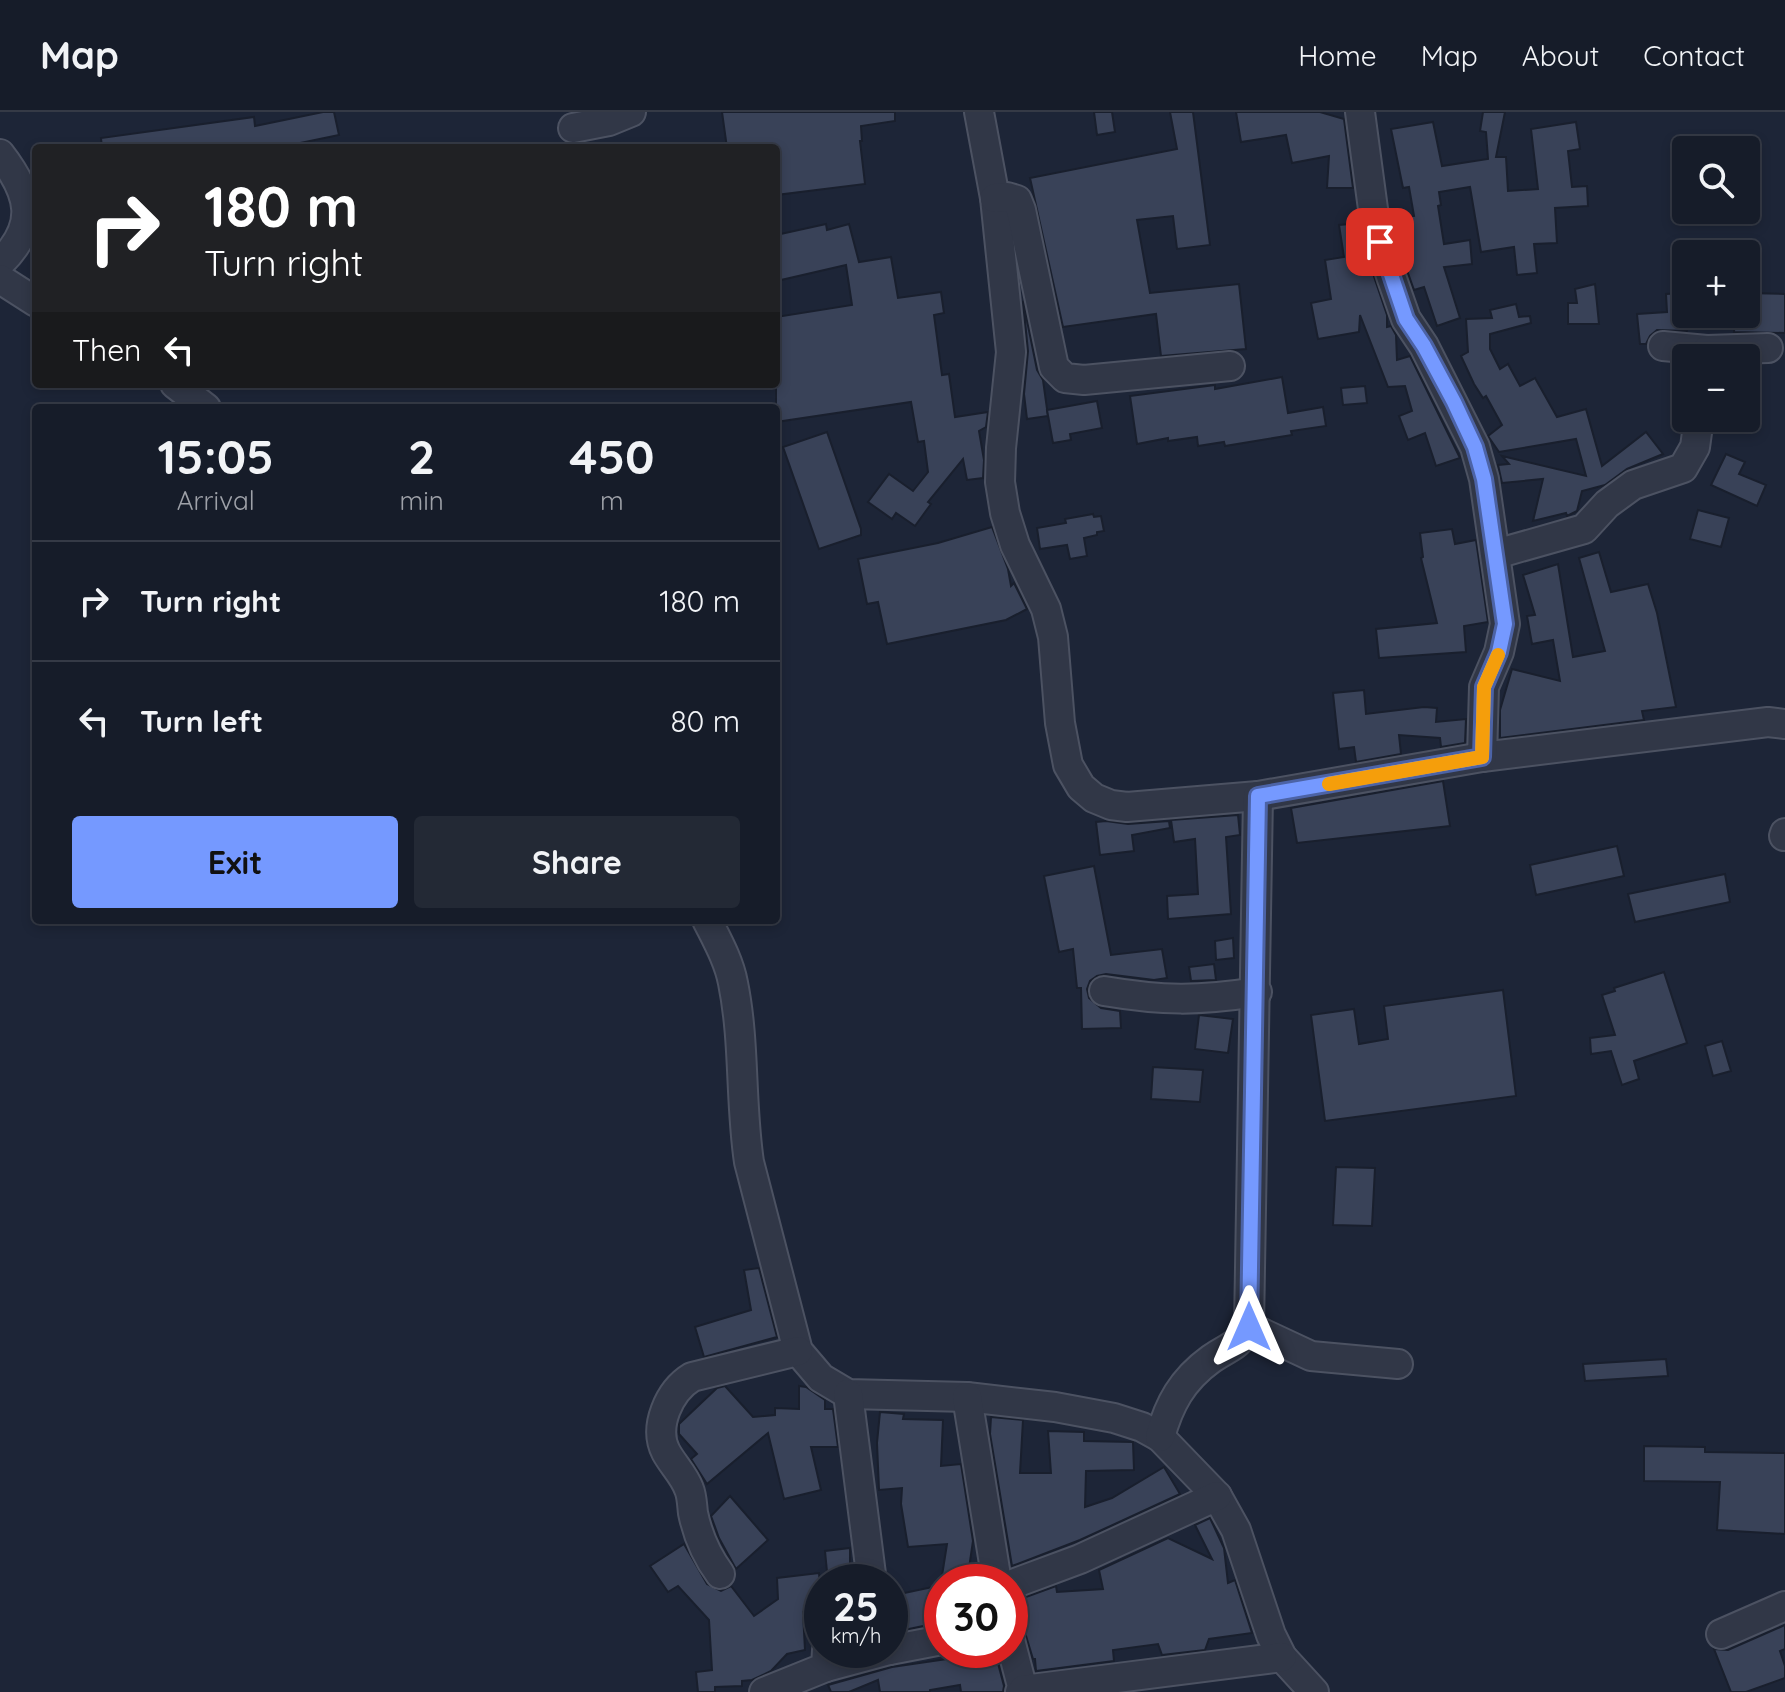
<!DOCTYPE html>
<html lang="en">
<head>
<meta charset="utf-8">
<style>
  :root { --surface:#161c29; --page:#232935; --text:#f1f3f6; --muted:#9ea1a8; --line:#353a46; --accent:#7599ff }
  body { margin:0; font-family:Quicksand,sans-serif; background:var(--page); color:var(--text); height:100vh; display:flex; flex-direction:column; font-size:30px; white-space:nowrap }
  * { box-sizing:border-box; margin:0 }
  p { font-size:26px; color:var(--muted) }
  .icon { flex:none; width:44px; height:44px; fill:none; stroke:currentColor; stroke-width:2; stroke-linecap:round; stroke-linejoin:round }
  .map { position:relative; flex:1; overflow:hidden }
  .details { position:absolute; left:32px; top:292px; width:748px; height:520px; display:flex; flex-direction:column; background:var(--surface); border-radius:8px; box-shadow:0 4px 12px #0003,0 0 0 2px var(--line) }
  .details>* { flex:none }
  .guide { position:absolute; left:32px; top:32px; width:748px; height:244px; border-radius:8px; box-shadow:0 4px 12px #0003,0 0 0 2px var(--line); background:#202124; color:#fff; overflow:hidden }
  .tools { position:absolute; left:1672px; top:24px; display:grid; gap:16px }
  .tools a { display:grid; place-items:center; width:88px; height:88px; border-radius:8px; background:var(--surface); box-shadow:0 4px 12px #0003,0 0 0 2px var(--line); font-size:40px }
  .speed { position:absolute; left:804px; top:1452px; display:flex; gap:16px; font-size:40px; font-weight:700; text-align:center }
  .speed>* { display:grid; place-content:center; width:104px; height:104px; border-radius:50%; background:var(--surface); box-shadow:0 4px 12px #0003,0 0 0 2px var(--line); line-height:1 }
  .speed small { font-size:20px; font-weight:400 }
  .speed .limit { border:12px solid #d22; background:#fff; color:#111 }
  .pin { position:absolute; display:grid; place-items:center; width:68px; height:68px; color:#fff; margin:-34px; border-radius:16px; box-shadow:0 4px 12px #0006 }
  .me { position:absolute; width:88px; margin:-44px; rotate:0deg; stroke-linejoin:round; filter:drop-shadow(0 0 6px #0008) }
  .turn { display:flex; align-items:center; gap:28px; height:168px; padding:0 40px; font-size:36px }
  .turn .icon { width:104px; height:104px; stroke-width:2.5 }
  .turn b { display:block; font-size:56px; line-height:68px }
  .then { display:flex; align-items:center; height:76px; padding:0 40px; background:#0003; gap:16px; font-size:30px }
  .eta { display:flex; justify-content:space-evenly; align-items:center; height:136px; text-align:center }
  .eta b { font-size:48px; font-weight:700; line-height:56px }
  .cta { display:flex; gap:16px; margin-top:auto; padding:16px 40px }
  .cta a { flex:1; height:92px; border-radius:8px; background:var(--accent); color:#111; font-size:32px; font-weight:700; line-height:92px; text-align:center }
  .cta a+a { background:var(--page); color:var(--text) }
  ul { padding:0; list-style:none }
  li { display:flex; align-items:center; gap:24px; height:120px; padding:0 40px; border-top:2px solid var(--line) }
  li div { flex:1 }
  li b { display:block; font-size:30px }
  li em { font-style:normal }
  header { display:flex; align-items:center; gap:48px; box-sizing:border-box; height:112px; padding:0 40px; background:var(--surface); border-bottom:2px solid var(--line) }
  header strong { font-size:38px }
  nav { display:flex; gap:44px; margin-inline-start:auto; font-size:28px }
  .map>svg:first-child { display:block }
  .building { fill:#394258; stroke:#191f2d; stroke-width:2 }
  .lines { fill:none; stroke-linecap:round; stroke-linejoin:round }
  .minor-casing { stroke:#4c5262; stroke-width:32 }
  .minor { stroke:#313747; stroke-width:28 }
  .route-casing { stroke:#4c63a6; stroke-width:20 }
  .route { stroke:#7599ff; stroke-width:14 }
  .slow { stroke:#f59e0b; stroke-width:14 }
</style>
</head>
<body>
<header>
<strong>Map</strong>
<nav><a>Home</a><a>Map</a><a>About</a><a>Contact</a></nav>
</header>
<div class="map">
<svg width="1785" height="1580" viewBox="0 0 1785 1580">
  <rect width="100%" height="100%" fill="#1d2537"/>
  <g class="building">
    <path d="M323 0H334L339 23 276 36H102L101 26 254 5 255 14Z"/>
    <path d="M722 0H895V9L861 14 862 29H860L865 72 776 83V36H727Z"/>
    <path d="M1094 0H1112L1115 20 1097 23Z"/>
    <path d="M1170 0H1193L1210 133 1177 137 1173 104 1137 108 1150 181 1239 172 1246 237 1161 244 1156 202 1063 215 1030 66 1177 37Z"/>
    <path d="M1236 0H1320L1344 7 1353 76H1327L1329 44 1292 51 1286 23 1241 30Z"/>
    <path d="M1483 0H1505L1496 45H1506L1508 79 1538 77 1531 17 1576 10 1580 37 1568 39 1572 75 1587 74 1588 94 1555 96 1557 131 1534 132 1537 161 1517 163 1514 135 1481 140 1470 75 1439 80 1441 93 1438 94 1444 132 1470 128 1472 152 1444 155 1460 206 1437 214 1424 175 1414 178 1403 147 1406 146 1400 106 1414 104 1409 75 1403 76 1391 17 1433 10 1442 54 1488 47 1486 20 1480 19Z"/>
    <path d="M1359 111 1364 135 1387 203V215L1391 214 1396 223 1397 248 1410 244 1460 346 1436 354 1425 321 1408 328 1399 304 1412 299 1405 274 1388 275 1360 203 1359 220 1318 227 1311 191 1331 187 1325 148 1344 145 1339 113Z"/>
    <path d="M826 112 827 118 849 112 859 150 891 145 898 186 941 180 944 201 934 203 942 263 949 262 955 305 988 300 986 315 979 319 984 348 983 366 967 368 963 347 928 390 931 392 915 414 896 401 892 407 868 390 889 362 913 379 928 360 924 329 918 330 911 290 776 310V205L852 193 846 153 781 168 776 146V123Z"/>
    <path d="M1595 172 1599 212H1568V191H1577L1575 177Z"/>
    <path d="M1685 181 1687 219 1657 218 1650 224 1646 232H1640L1637 202 1667 200 1666 182Z"/>
    <path d="M1746 181 1785 182V221L1734 220 1735 202H1746Z"/>
    <path d="M1023 189 1037 258 1043 268 1048 304 1027 307 1024 282 1028 239Z"/>
    <path d="M1516 192 1519 205 1530 204 1531 211 1490 222V237L1500 257 1508 252 1520 274 1535 266 1557 305 1586 297 1602 354 1646 320 1663 342 1627 357 1605 373 1582 379 1577 399 1567 404 1566 401 1533 409 1543 367 1502 371 1498 353 1509 352 1502 344 1586 364 1576 327 1499 340 1488 324 1502 313 1486 284 1483 286 1474 272 1461 244 1468 240 1466 207 1492 206 1490 198Z"/>
    <path d="M1282 265 1288 301 1323 295 1326 314 1291 319 1292 323 1225 334 1224 330 1198 334 1197 325 1168 329V326L1137 332 1130 284 1215 273V277Z"/>
    <path d="M1365 274 1367 291 1343 293 1341 276Z"/>
    <path d="M1097 289 1102 316 1070 322 1071 328 1053 331 1047 298Z"/>
    <path d="M827 320 861 417V423L819 437 783 335Z"/>
    <path d="M1726 342 1745 350 1739 362 1766 373 1757 394 1711 373Z"/>
    <path d="M1698 398 1729 406 1721 435 1690 427Z"/>
    <path d="M1093 402 1094 405 1101 404 1104 419 1097 420V423L1084 426 1087 444 1070 447 1067 433 1040 437 1037 416 1066 411 1065 407Z"/>
    <path d="M992 415 1008 457 1011 474 1014 471 1027 497 1006 508 887 532 878 490 867 492 858 447 938 431Z"/>
    <path d="M1452 417 1455 432 1476 428 1488 510 1464 514 1466 540 1379 546 1376 517 1437 511 1421 446 1423 445 1420 421Z"/>
    <path d="M1599 440 1611 480 1648 472 1657 501 1676 595 1642 599 1644 608 1500 626V598L1512 557 1560 569 1553 528 1532 532 1527 504 1535 503 1523 463 1558 452 1573 545 1605 539 1579 446Z"/>
    <path d="M1364 578 1366 602 1424 595 1437 596 1436 610 1466 607 1465 631 1441 635 1440 626 1399 623 1401 642 1356 650 1354 635 1339 637 1333 581Z"/>
    <path d="M1443 669 1450 714 1297 731 1291 696Z"/>
    <path d="M1238 703 1240 723 1226 725 1231 802 1168 807 1167 784 1198 782 1195 727 1174 730 1171 708Z"/>
    <path d="M1106 709 1128 712 1169 709 1170 716 1132 723 1134 739 1100 743 1096 710Z"/>
    <path d="M1617 734 1624 764 1536 783 1530 753Z"/>
    <path d="M1094 754 1111 843 1162 837 1167 866 1154 868 1106 862 1097 864 1090 869 1087 877 1089 886 1101 896 1120 899 1121 916 1082 917 1081 876H1077L1073 837 1059 840 1044 764Z"/>
    <path d="M1725 762 1730 790 1635 810 1628 782Z"/>
    <path d="M1233 826 1234 846 1216 848 1215 829Z"/>
    <path d="M1214 852 1216 868 1191 869 1189 855Z"/>
    <path d="M1664 860 1687 931 1634 949 1639 967 1622 973 1611 939 1591 942 1590 926 1615 923 1602 883 1615 879 1614 876Z"/>
    <path d="M1503 878 1516 984 1325 1009 1311 903 1354 897 1359 932 1388 927 1384 894Z"/>
    <path d="M1199 903 1233 907 1228 941 1195 937Z"/>
    <path d="M1722 929 1731 959 1713 964 1705 934Z"/>
    <path d="M1153 955 1203 958 1200 990 1151 987Z"/>
    <path d="M1336 1055 1375 1056 1372 1114 1333 1113Z"/>
    <path d="M759 1156 777 1225 704 1245 695 1215 751 1198 744 1158Z"/>
    <path d="M1666 1247 1668 1264 1585 1269 1583 1252Z"/>
    <path d="M725 1274 753 1305 775 1303V1296L799 1297V1274L806 1275 825 1288V1297H833L838 1335H811L821 1378 784 1387 768 1321 707 1372 691 1347 697 1342 679 1322V1312L717 1276Z"/>
    <path d="M880 1300 904 1302 903 1307 943 1308 941 1354 961 1352 973 1429 967 1470H941L947 1432 908 1435 901 1392 902 1376 879 1378 877 1331Z"/>
    <path d="M991 1305 1023 1308 1020 1361H1051L1048 1319 1084 1320V1329L1133 1330 1134 1358 1086 1359 1085 1395 1112 1386 1164 1355 1180 1382 1080 1428 1012 1454 990 1322Z"/>
    <path d="M1644 1334 1705 1335V1340L1785 1341V1422L1717 1418 1720 1370 1644 1369Z"/>
    <path d="M730 1384 768 1428 736 1457 719 1426 711 1404Z"/>
    <path d="M1210 1406 1224 1436 1228 1471 1235 1468 1252 1521 1209 1527 1205 1538 1162 1543 1158 1532 1113 1538 1114 1549 1036 1559 1035 1547H1033L1026 1524 1021 1515 1015 1489 1056 1474 1057 1480 1103 1477 1099 1458 1168 1426 1212 1447 1195 1413Z"/>
    <path d="M684 1432 707 1472 721 1479 731 1474 754 1504 778 1487 777 1466 819 1461 822 1498 803 1500 805 1538 787 1542 771 1559 752 1568 742 1569V1574L715 1575V1580H698L696 1560 712 1558 709 1508 678 1474 668 1480 650 1454Z"/>
    <path d="M850 1436V1470H828L825 1439Z"/>
    <path d="M942 1473V1510L890 1521V1484Z"/>
    <path d="M1785 1513V1537L1780 1539 1785 1554V1566L1746 1580H1731L1714 1537 1728 1538Z"/>
    <path d="M995 1540 1004 1574 1003 1580H961L960 1573 930 1578V1580H880L878 1568 849 1580H831L828 1573 892 1555Z"/>
  </g>
  <g class="lines">
    <g class="minor-casing">
      <g id="minor">
        <path d="M979 0 995 86 1011 240 1001 336 1000 370 1005 401 1015 433 1046 497 1053 525 1060 611 1068 653 1081 675 1094 686 1111 693 1127 695 1258 684 1482 645 1768 610 1785 612"/>
        <path d="M1360 0 1373 97 1380 130 1392 167 1406 207 1424 234 1475 335 1484 367 1505 512 1499 540 1484 575 1482 645"/>
        <path d="M573 16 609 9 631 0"/>
        <path d="M0 42C31 82 39 113 0 151"/>
        <path d="M995 86 1007 85 1017 88 1021 98 1054 255 1065 266 1084 268 1230 254"/>
        <path d="M0 167 36 190"/>
        <path d="M1663 234 1707 238 1706 246"/>
        <path d="M1707 238 1768 236"/>
        <path d="M175 272 206 296"/>
        <path d="M1496 442 1584 417 1607 392 1633 373 1683 356 1695 335 1699 306"/>
        <path d="M1784 724 1785 721"/>
        <path d="M707 808C717 828 729 849 733 871 745 930 740 990 749 1050L798 1239 821 1266 848 1282 967 1285 1055 1295 1114 1306 1142 1315 1160 1325 1217 1384 1236 1418 1271 1523 1282 1545 1314 1580"/>
        <path d="M1104 879C1163 889 1198 889 1257 880"/>
        <path d="M1249 1215 1311 1244 1398 1252"/>
        <path d="M848 1282 872 1470"/>
        <path d="M967 1285 997 1470"/>
        <path d="M1160 1325C1169 1292 1182 1268 1211 1247 1231 1233 1235 1237 1249 1215L1258 684"/>
        <path d="M720 1462C706 1443 698 1425 693 1401 692 1393 692 1384 689 1377 684 1363 673 1353 666 1340 653 1315 669 1279 692 1265L798 1239"/>
        <path d="M1010 1473 1080 1447 1217 1384"/>
        <path d="M1721 1522 1785 1494"/>
        <path d="M1010 1528 1023 1578 1020 1580"/>
        <path d="M890 1538 942 1528"/>
        <path d="M826 1555 889 1538"/>
        <path d="M1023 1578 1282 1545"/>
        <path d="M764 1580 826 1555 827 1538"/>
      </g>
    </g>
    <use href="#minor" class="minor"/>
  </g>
  <g class="lines">
    <g class="route-casing">
      <path id="route" d="M1249 1215 1258 684 1482 645 1484 575 1499 540 1505 512 1484 367 1475 335 1454 290 1424 234 1406 207 1380 130"/>
    </g>
    <use href="#route" class="route"/>
    <path class="slow" d="M1329 672 1482 645 1484 575 1498 543"/>
  </g>
</svg>
<div class="tools">
<a><svg class="icon" aria-label="search" viewBox="0 0 24 24"><circle cx="10" cy="10" r="6"/><path d="M15 15l6 6"/></svg></a>
<a>+</a>
<a>−</a>
</div>
<div class="speed"><div>25<small>km/h</small></div><div class="limit">30</div></div>
<div class="pin" style="left:1380px;top:130px;background:#d93025"><svg class="icon" aria-label="arrive" viewBox="0 0 24 24"><path d="M6 21V4h12l-3 4 3 4H6"/></svg></div>
<svg class="me" style="left:1249px;top:1215px" viewBox="-20 -20 40 40"><path d="M0-17L14 15 0 8-14 15z" fill="#7599ff" stroke="#fff" stroke-width="4"/></svg>
<div class="guide">
<div class="turn"><svg class="icon" aria-label="right" viewBox="0 0 24 24"><path d="M7 20v-9h11M14 6l5 5-5 5"/></svg><div><b>180 m</b>Turn right</div></div>
<div class="then">Then<svg class="icon" aria-label="left" viewBox="0 0 24 24"><path d="M17 20v-9H6M10 6l-5 5 5 5"/></svg></div>
</div>
<section class="details">
<div class="eta">
<div><b>15:05</b><p>Arrival</p></div>
<div><b>2</b><p>min</p></div>
<div><b>450</b><p>m</p></div>
</div>
<ul>
<li><svg class="icon" aria-label="right" viewBox="0 0 24 24"><path d="M7 20v-9h11M14 6l5 5-5 5"/></svg><div><b>Turn right</b></div><em>180 m</em></li>
<li><svg class="icon" aria-label="left" viewBox="0 0 24 24"><path d="M17 20v-9H6M10 6l-5 5 5 5"/></svg><div><b>Turn left</b></div><em>80 m</em></li>
</ul>
<div class="cta"><a>Exit</a><a>Share</a></div>
</section>
</div>
</body>
</html>
